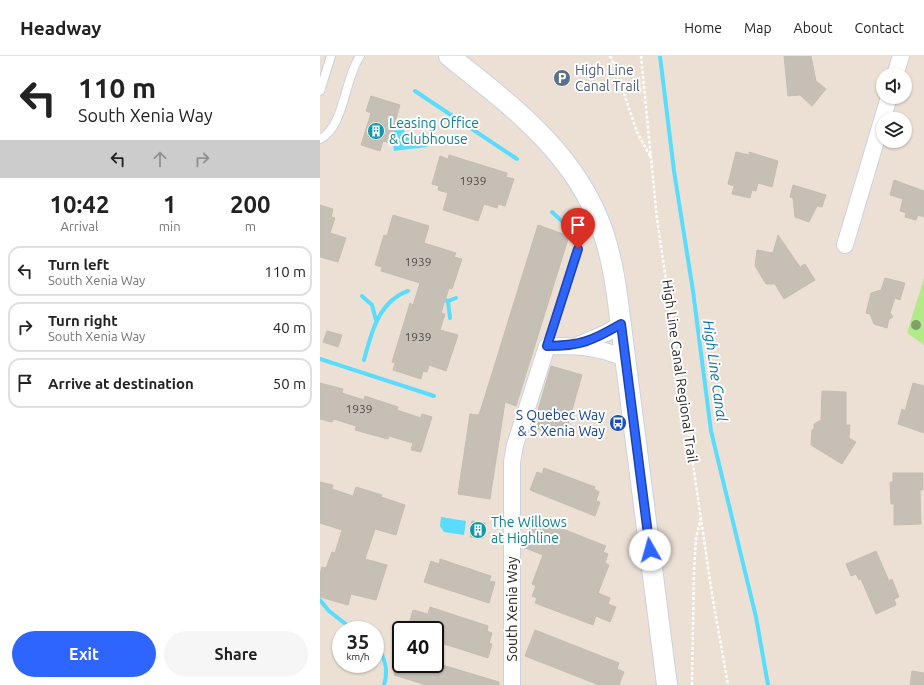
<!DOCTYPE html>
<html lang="en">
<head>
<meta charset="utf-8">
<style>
  :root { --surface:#fff; --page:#f6f6f6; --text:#222; --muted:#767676; --line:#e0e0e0; --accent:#2f65ff }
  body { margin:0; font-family:Ubuntu,sans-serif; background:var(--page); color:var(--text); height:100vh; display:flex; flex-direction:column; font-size:15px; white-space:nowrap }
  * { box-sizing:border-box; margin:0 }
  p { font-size:13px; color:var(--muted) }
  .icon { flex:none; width:22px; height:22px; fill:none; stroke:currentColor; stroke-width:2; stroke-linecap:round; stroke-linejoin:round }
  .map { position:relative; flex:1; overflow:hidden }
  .sheet { display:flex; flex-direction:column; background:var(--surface); width:320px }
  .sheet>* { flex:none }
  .hud { background:#fff; color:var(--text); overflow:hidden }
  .buttons { position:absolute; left:556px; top:12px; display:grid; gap:8px }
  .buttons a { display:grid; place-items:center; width:36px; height:36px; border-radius:50%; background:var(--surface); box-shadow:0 1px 3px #0004; font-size:20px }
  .speed { position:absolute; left:12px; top:565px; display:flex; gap:8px; font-size:20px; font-weight:700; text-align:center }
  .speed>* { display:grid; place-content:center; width:52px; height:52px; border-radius:50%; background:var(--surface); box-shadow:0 1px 3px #0004; line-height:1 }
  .speed small { font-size:10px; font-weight:400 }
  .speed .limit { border:2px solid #111; border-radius:6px; background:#fff; color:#111 }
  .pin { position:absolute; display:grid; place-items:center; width:34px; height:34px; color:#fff; margin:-41px -17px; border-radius:50% 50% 50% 0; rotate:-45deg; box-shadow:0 0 4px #0007 }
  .pin .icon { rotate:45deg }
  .me { position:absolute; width:44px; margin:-22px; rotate:353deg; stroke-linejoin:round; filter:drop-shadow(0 0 3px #0008) }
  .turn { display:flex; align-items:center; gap:14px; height:84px; padding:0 12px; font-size:18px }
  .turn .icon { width:52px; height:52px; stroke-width:2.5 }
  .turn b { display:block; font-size:28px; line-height:34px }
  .lanes { display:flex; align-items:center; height:38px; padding:0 12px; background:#0003; justify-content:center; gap:20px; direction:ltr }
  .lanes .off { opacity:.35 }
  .eta { display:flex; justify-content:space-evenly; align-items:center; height:68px; text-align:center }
  .eta b { font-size:24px; font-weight:700; line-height:28px }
  .button { display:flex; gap:8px; margin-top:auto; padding:8px 12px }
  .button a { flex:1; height:46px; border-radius:24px; background:var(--accent); color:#fff; font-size:16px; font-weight:700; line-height:46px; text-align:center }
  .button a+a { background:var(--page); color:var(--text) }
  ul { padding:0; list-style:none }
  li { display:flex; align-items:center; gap:12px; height:50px; margin:0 8px 6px; padding:0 4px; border:2px solid var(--line); border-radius:12px }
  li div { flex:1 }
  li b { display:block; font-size:15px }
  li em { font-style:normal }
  header { display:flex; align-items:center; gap:24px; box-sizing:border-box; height:56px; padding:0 20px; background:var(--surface); border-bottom:1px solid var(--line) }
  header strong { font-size:19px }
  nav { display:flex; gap:22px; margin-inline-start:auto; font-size:14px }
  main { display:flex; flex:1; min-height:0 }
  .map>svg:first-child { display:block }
  .green { fill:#b2ea8a }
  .water { fill:#5adcfc }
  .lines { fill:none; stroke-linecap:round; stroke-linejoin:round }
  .stream { stroke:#5adcfc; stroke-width:4 }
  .building { fill:#c5bfb5; stroke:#c6bdb0 }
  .service-casing { stroke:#cbd1e2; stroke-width:10 }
  .minor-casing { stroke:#cbd1e2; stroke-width:18 }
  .tertiary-casing { stroke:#cbd1e2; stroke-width:22 }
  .path { stroke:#fff; stroke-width:2.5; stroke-dasharray:3 2; stroke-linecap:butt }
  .service { stroke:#fff; stroke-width:8 }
  .minor { stroke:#fff; stroke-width:16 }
  .tertiary { stroke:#fff; stroke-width:20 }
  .tree { fill:#819f69 }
  .route-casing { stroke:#1f42a6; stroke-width:10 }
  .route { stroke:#2f65ff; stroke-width:7 }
  .labels { text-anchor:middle; stroke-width:4; stroke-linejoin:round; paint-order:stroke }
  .number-label { font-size:12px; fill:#4e4c4a }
  .service-label { font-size:14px; fill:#4e5e75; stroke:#fff; text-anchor:start }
  .culture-label { font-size:14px; fill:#0d838f; stroke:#fff; text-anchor:start }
  .street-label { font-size:14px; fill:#262626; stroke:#fff }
  .transit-label { font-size:14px; fill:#164399; stroke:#fff; text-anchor:end }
  .water-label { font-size:15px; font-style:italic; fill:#0075a1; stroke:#fff }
</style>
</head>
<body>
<header>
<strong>Headway</strong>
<nav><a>Home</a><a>Map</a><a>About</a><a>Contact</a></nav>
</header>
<main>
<section class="sheet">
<div class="hud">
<div class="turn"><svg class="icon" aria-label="left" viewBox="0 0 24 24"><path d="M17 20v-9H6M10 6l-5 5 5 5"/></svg><div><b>110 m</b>South Xenia Way</div></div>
<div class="lanes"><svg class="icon" aria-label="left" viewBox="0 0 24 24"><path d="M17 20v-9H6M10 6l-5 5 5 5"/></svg><svg class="icon off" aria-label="ahead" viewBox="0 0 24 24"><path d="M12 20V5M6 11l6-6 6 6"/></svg><svg class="icon off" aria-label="right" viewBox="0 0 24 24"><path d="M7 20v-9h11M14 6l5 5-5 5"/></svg></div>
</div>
<div class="eta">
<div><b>10:42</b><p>Arrival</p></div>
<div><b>1</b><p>min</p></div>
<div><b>200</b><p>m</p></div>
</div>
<ul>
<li><svg class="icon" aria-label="left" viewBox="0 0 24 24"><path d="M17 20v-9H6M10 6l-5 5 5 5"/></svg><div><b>Turn left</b><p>South Xenia Way</p></div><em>110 m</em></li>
<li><svg class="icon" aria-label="right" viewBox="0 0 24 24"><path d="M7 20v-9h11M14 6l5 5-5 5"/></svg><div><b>Turn right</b><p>South Xenia Way</p></div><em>40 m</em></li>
<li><svg class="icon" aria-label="arrive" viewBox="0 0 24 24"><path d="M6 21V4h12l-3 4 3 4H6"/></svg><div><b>Arrive at destination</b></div><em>50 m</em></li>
</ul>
<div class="button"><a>Exit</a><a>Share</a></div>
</section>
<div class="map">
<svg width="604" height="629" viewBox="0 0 604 629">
  <rect width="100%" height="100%" fill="#ece0d5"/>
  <path class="green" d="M604 222V289L587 277Z"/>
  <g class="water">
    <path d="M84 73 85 80 105 77 107 91 74 95 71 75Z"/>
    <path d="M121 461 146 465 144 479 124 476 120 470Z"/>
  </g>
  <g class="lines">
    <g class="stream">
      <path d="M340 0 354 115 373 235 391 375 436 561 448 629"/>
      <path d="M95 35 197 103"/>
      <path d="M232 156 245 168 251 178"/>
      <path d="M42 240 52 249 56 264"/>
      <path d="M121 243 128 245 136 242"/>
      <path d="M128 245 130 262"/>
      <path d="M0 303 114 340"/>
      <path d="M44 304C51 277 59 245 88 235"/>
      <path d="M0 544 9 555 27 569"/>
      <path d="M60 594C66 607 68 615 64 629"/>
    </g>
  </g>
  <g class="building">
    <path d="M464 0H491L496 25 506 33 492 50 480 39 468 40Z"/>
    <path d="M51 40 80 49 69 87 63 85 60 95 41 89 51 57 46 55Z"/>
    <path d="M416 96 429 99V96L458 105 452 131 438 127 436 135 432 134 430 142 412 138 414 130 408 128Z"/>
    <path d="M129 99 187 117 186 121 194 123 185 150 178 148 177 152 164 148 158 165 123 154 128 137 118 134 119 130 112 128 120 100 128 103Z"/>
    <path d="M574 124 604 135V161L598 159 596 164 585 161 586 157 580 155 583 143 570 139Z"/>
    <path d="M473 129 506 139 502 151 497 150 489 166 475 161 473 142 470 141Z"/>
    <path d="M0 149 13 153 11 161 15 162 10 177 26 182 18 206 0 201Z"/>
    <path d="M73 159 109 170 104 187 136 197 134 201 142 203 132 233 129 232 121 257 125 258 120 274 138 279 126 315 109 309 107 316 103 315 101 323 73 314 75 307 72 306 90 247 93 249 100 227 61 215 62 211 55 209 64 179 67 180Z"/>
    <path d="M218 169 249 180 196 350 185 346 170 443 138 438 150 358 158 359 160 356Z"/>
    <path d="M458 179 480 211 485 208 495 224 464 243 455 228H446L435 210 437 194 453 197Z"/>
    <path d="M565 222 585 227 580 244 575 242 570 257 573 261 569 263 567 272 554 268 550 258 546 257 551 237 561 234Z"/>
    <path d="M7 275 22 279 18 291 3 286Z"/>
    <path d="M231 310 262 319 244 382 213 371Z"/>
    <path d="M0 327 23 333 22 337 44 344 45 340 78 351 77 354 101 362 102 358 112 361 101 396 91 394 93 387 69 380 68 383 53 379 35 374 36 370 14 363 12 366 0 363Z"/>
    <path d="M593 327 604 330V377L578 368 582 353 585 355Z"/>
    <path d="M502 335 526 336V369H530L529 382 536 386 522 408 491 389 492 374 494 373V368L501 364Z"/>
    <path d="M224 412 275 431 274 433 279 436 276 445 280 446 275 460 210 434 217 416 222 418Z"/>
    <path d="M573 417H603V434H600L601 468 574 469V448H571L570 426H573Z"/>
    <path d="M0 426 13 429 12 433 33 440 36 431 62 439 61 441 85 449 76 479 55 473 45 503 67 509 56 544 31 538 28 549 0 541V518L2 511 6 512 12 496 15 497 22 474 0 467Z"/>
    <path d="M152 465 165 467 163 482 150 481Z"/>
    <path d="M213 466 224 470 225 466 286 490 283 496 288 498 285 507 289 509 278 537 290 542 288 548 296 551 290 566 276 560 273 569 215 547 217 542 212 540 216 530 212 528 223 499 203 491Z"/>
    <path d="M556 495 569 525 572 523 579 541 574 543 576 549 556 558 541 523 539 524 536 518 531 520 526 508Z"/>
    <path d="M120 503 171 520 169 525 175 526 169 547 104 526 111 505 119 508Z"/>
    <path d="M110 551 168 570 167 575 172 577 169 587 172 588 168 602 115 585V574H97L88 571 93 554 108 558Z"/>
    <path d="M215 574 299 607 297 613 304 616 299 629H279L205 600Z"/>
    <path d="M77 608H119L179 626V629H106L74 619Z"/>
    <path d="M592 615 604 617V629H590Z"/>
  </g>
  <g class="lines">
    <g class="service-casing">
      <g id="service">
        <path d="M0 35 11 0"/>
        <path d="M0 83C25 70 24 23 40 0"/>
        <path d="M227 290 258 193"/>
      </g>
    </g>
    <g class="minor-casing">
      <g id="minor">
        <path d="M575 19 581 0"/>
        <path d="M525 189 569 41"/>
        <path d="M258 289 286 277 301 268"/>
        <path d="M192 629V406L195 389 227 290C259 290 275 290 305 302"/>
      </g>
    </g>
    <g class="tertiary-casing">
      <path id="tertiary" d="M129 0C191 49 257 98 283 176 292 202 296 228 299 254L347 629"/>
    </g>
    <g class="path">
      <path d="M290 0 294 8 317 76 330 100"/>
      <path d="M321 0 337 163 392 538 408 629"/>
      <path d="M372 629 374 515 376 482 381 462"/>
    </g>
    <use href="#service" class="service"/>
    <use href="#minor" class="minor"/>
    <use href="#tertiary" class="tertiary"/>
  </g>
  <circle class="tree" cx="596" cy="269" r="5"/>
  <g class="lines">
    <g class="route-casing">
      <path id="route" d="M258 193 227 290C260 290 272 285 301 268L330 494"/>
    </g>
    <use href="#route" class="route"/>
  </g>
  <defs>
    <g id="parking-disc" transform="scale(0.9)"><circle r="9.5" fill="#5c6f8a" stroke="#fff"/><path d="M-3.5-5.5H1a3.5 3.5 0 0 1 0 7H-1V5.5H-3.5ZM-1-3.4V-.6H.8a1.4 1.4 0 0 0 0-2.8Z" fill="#fff"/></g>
    <g id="building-disc" transform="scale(0.9)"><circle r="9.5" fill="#0f9aa8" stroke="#fff"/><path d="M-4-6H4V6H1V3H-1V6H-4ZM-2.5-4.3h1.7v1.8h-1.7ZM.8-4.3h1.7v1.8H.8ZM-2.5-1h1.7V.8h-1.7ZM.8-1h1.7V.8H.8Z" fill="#fff"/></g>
    <g id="bus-disc" transform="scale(0.9)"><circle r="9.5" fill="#1a4fb4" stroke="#fff"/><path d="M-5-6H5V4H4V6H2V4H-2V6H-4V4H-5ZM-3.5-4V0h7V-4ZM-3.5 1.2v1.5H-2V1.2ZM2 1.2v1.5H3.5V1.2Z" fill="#fff"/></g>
  </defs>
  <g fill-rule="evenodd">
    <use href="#parking-disc" x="242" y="22"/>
    <use href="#building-disc" x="56" y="75"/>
    <use href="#bus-disc" x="298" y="367"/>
    <use href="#building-disc" x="158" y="474"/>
  </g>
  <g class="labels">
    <g class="number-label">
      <text x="153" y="129">1939</text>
      <text x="98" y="210">1939</text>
      <text x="98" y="285">1939</text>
      <text x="39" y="357">1939</text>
    </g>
    <g class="service-label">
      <text x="255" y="19">High Line<tspan x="255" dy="16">Canal Trail</tspan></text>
    </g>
    <g class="culture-label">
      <text x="69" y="72">Leasing Office<tspan x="69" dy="16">&amp; Clubhouse</tspan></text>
      <text x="171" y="471">The Willows<tspan x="171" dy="16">at Highline</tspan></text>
    </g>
    <g class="street-label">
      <text transform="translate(360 315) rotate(82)" y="5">High Line Canal Regional Trail</text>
      <text transform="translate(192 553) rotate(-90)" y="5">South Xenia Way</text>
    </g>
    <g class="transit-label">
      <text x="285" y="364">S Quebec Way<tspan x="285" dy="16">&amp; S Xenia Way</tspan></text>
    </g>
    <g class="water-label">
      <text transform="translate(395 315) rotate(82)" y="5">High Line Canal</text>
    </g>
  </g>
</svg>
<div class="buttons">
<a><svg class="icon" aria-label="sound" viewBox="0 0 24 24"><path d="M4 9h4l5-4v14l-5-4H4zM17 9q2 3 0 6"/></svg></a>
<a><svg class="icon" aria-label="layers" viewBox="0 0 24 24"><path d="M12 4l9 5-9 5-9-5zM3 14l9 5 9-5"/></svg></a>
</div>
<div class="speed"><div>35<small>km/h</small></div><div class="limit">40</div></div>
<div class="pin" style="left:258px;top:193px;background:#d93025"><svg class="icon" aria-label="arrive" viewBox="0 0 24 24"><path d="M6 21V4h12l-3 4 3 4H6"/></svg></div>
<svg class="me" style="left:330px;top:494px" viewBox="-20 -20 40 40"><circle r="19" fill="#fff"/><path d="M0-13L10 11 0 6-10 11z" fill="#2f65ff"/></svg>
</div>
</main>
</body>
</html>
